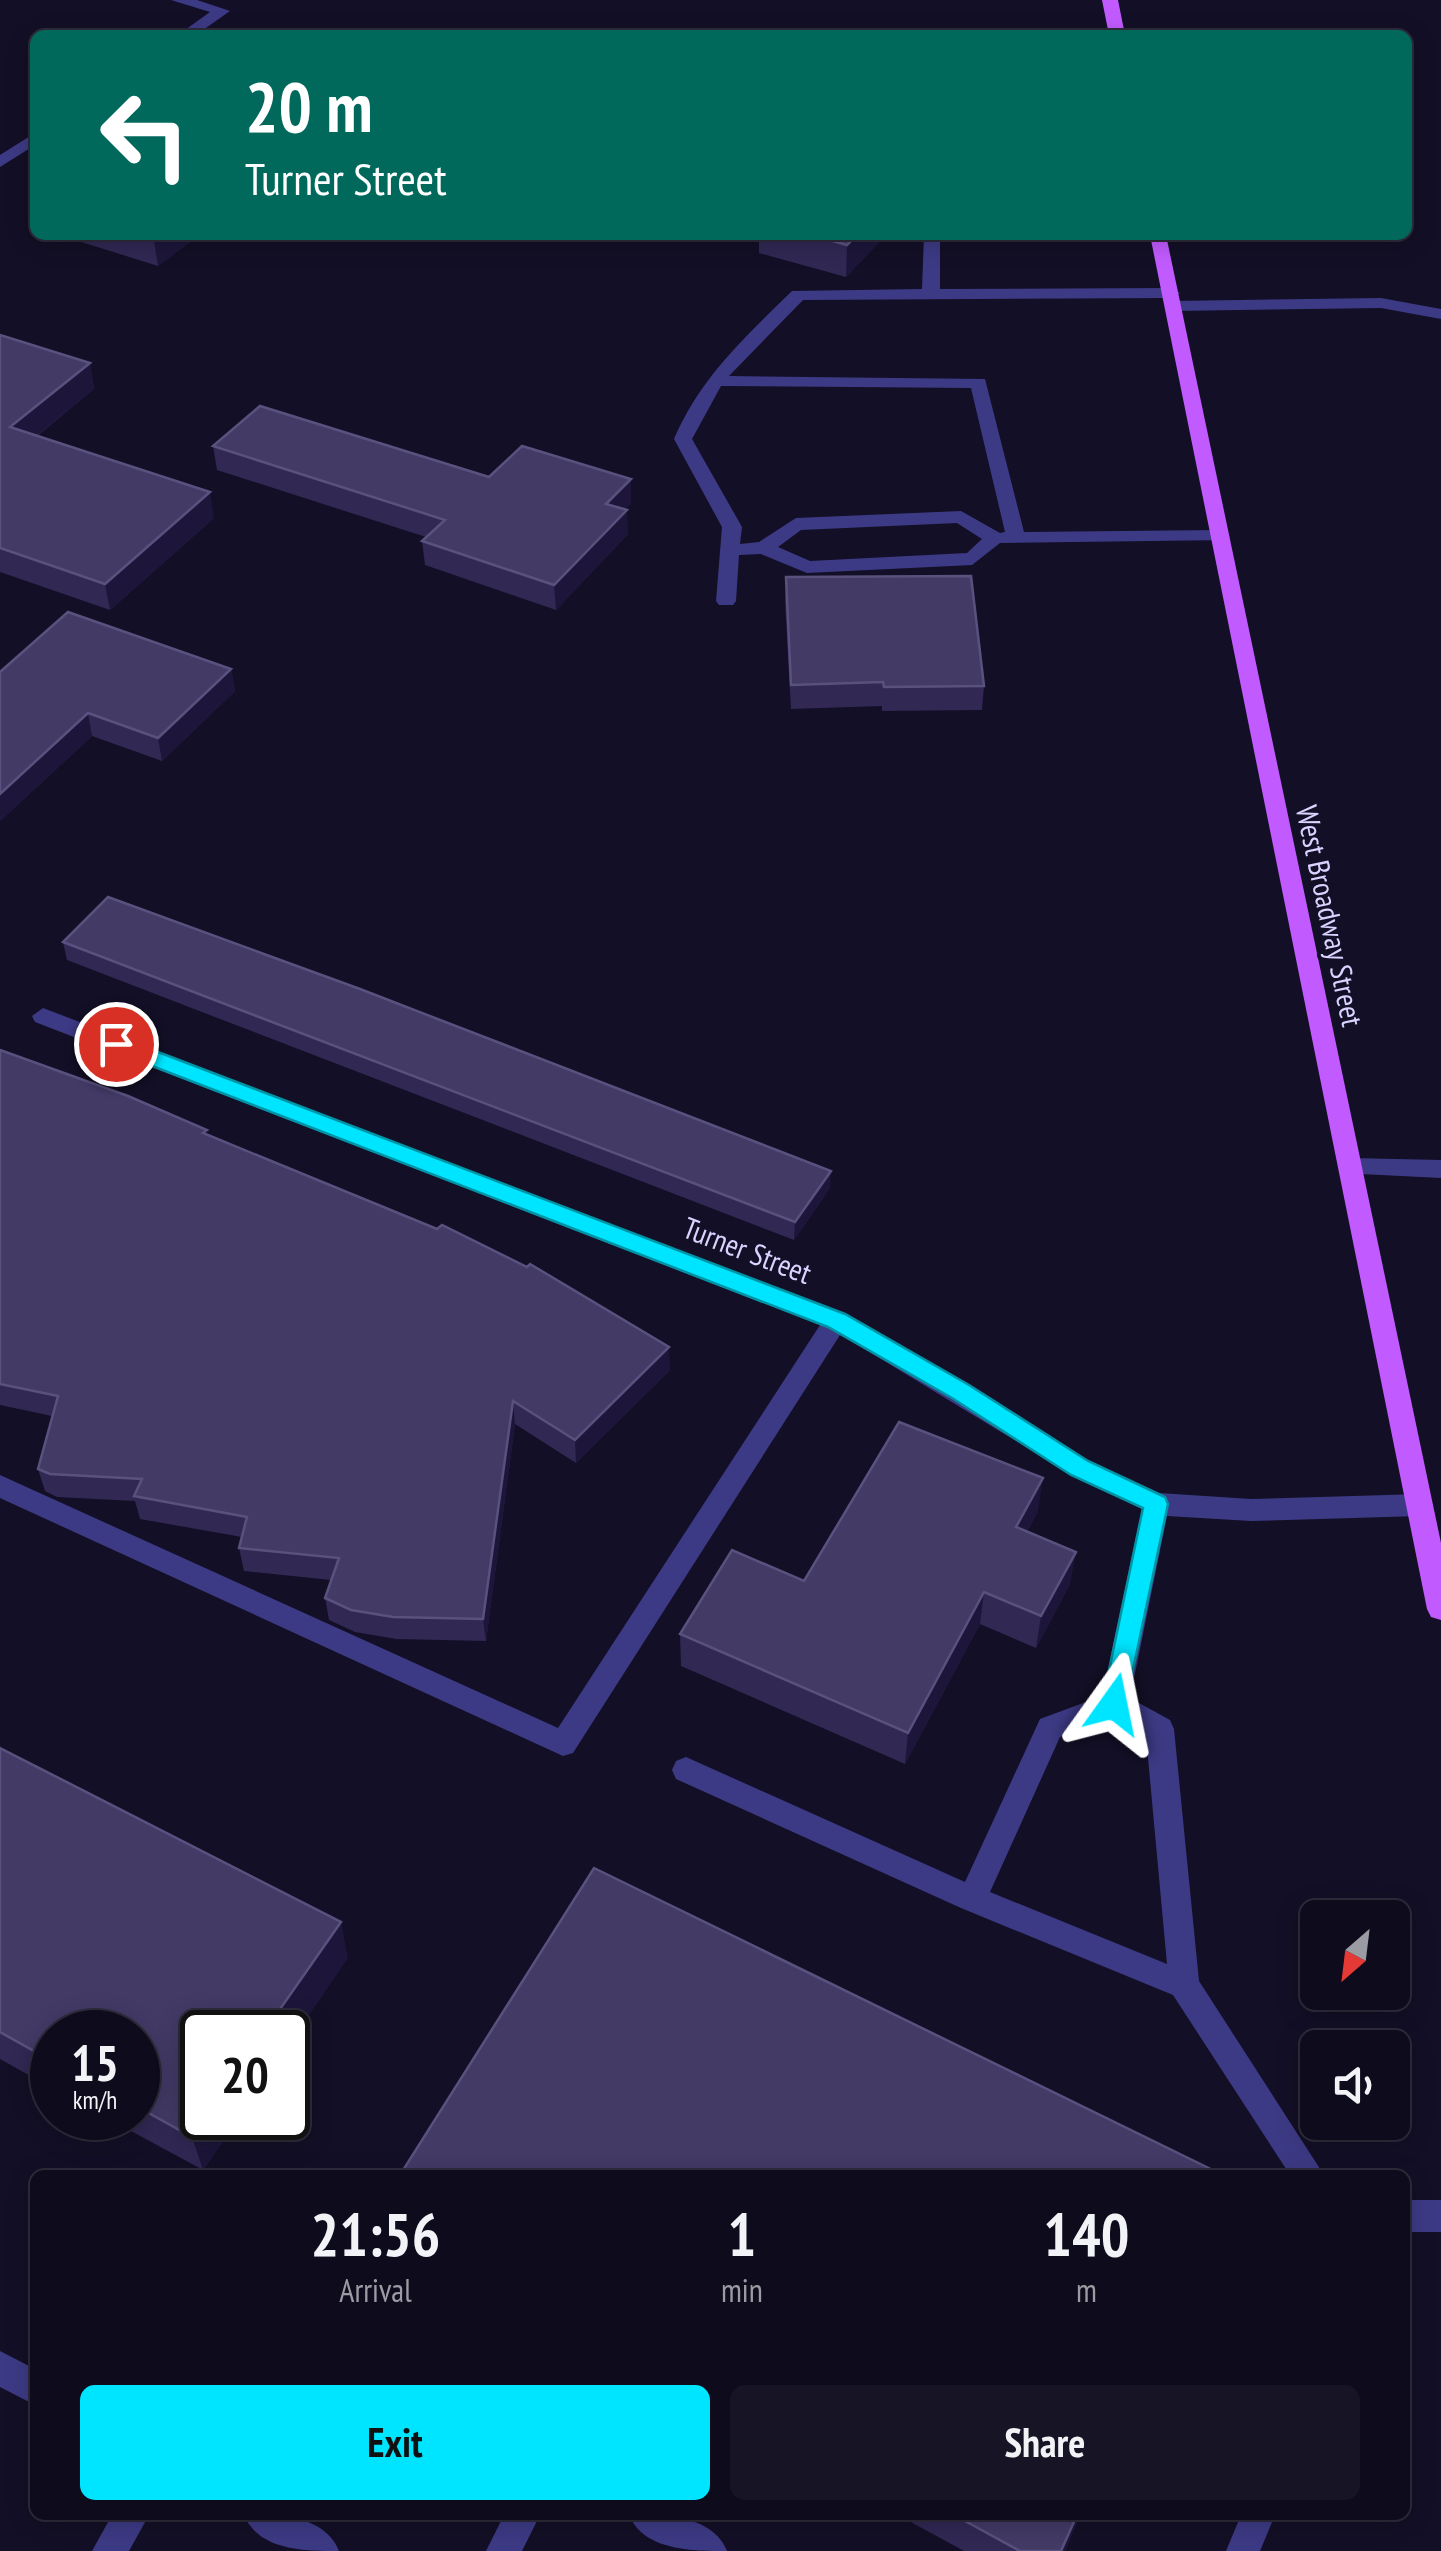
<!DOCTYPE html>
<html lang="en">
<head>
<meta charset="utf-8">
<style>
  :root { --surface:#0e0b1c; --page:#171425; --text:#f1f3f6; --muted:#9b9ba3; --line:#2e2b3b; --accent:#00e5ff }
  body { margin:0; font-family:"PT Sans Narrow",sans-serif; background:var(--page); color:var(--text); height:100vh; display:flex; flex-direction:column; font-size:38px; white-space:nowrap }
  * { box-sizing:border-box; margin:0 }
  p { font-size:32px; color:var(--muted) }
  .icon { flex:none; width:55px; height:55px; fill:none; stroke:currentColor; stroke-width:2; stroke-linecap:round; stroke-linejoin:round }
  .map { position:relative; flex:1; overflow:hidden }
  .panel { position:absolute; left:30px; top:2170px; width:1380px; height:350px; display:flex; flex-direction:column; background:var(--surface); border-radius:15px; box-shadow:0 5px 25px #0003,0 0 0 2px var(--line) }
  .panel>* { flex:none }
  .top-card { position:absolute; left:30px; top:30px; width:1382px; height:210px; border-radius:15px; box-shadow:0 5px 25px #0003,0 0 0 2px var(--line); background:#00695c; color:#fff; overflow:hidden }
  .needle { width:65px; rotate:208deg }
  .buttons { position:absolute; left:1300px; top:1900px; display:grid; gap:20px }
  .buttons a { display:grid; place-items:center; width:110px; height:110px; border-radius:15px; background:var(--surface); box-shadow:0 5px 25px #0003,0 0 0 2px var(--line); font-size:50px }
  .speed { position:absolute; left:30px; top:2010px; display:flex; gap:20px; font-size:50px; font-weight:700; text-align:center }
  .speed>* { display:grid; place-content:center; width:130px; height:130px; border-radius:50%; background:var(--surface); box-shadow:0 5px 25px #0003,0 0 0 2px var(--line); line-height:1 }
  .speed small { font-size:25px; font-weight:400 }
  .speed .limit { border:5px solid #111; border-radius:15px; background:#fff; color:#111 }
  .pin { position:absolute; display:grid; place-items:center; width:85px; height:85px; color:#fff; margin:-42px; border:5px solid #fff; border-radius:50%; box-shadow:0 2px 10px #0007 }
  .me { position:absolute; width:110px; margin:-55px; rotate:12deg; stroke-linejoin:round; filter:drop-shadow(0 0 8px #0008) }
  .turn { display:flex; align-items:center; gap:35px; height:210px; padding:0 50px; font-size:45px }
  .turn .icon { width:130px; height:130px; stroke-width:2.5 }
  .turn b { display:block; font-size:70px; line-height:85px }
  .eta { display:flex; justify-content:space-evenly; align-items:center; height:170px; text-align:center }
  .eta b { font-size:60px; font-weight:800; line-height:70px }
  .button { display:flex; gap:20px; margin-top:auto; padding:20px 50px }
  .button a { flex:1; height:115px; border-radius:15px; background:var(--accent); color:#111; font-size:40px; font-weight:800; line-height:115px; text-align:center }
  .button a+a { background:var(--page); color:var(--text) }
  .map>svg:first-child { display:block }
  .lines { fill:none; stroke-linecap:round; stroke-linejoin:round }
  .minor { fill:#3d3a85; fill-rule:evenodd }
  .major { fill:#c25bff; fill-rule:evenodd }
  .wall { fill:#312854 }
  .shaded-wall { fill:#1d163a }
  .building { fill:#433a66; stroke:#5a527e; stroke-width:2.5 }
  .route { fill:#00e5ff; stroke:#0095a6; stroke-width:2.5 }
  .labels { text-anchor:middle; stroke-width:8; stroke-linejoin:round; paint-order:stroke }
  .street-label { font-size:30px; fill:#d9d4ff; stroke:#130f26 }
</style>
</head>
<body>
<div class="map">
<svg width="1441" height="2551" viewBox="0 0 1441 2551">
  <rect width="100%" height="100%" fill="#130f26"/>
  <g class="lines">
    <g class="minor">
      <path d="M171 0H197L230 11 196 35H178L210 12Z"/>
      <path d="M35 133V145L0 167V155Z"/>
      <path d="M924 235H940V289L1171 288 1180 293 1171 298 803 300 729 376 985 379 1024 532 1220 530 1230 536 1227 540 1000 543 972 565 807 573 761 554 739 555 736 601 733 605H719L716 601 722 527 674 439C700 378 744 338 792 291L922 289ZM721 386 971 388 1005 532 1000 533 961 511 796 518 759 542 740 544 742 527 692 439ZM957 523 982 539 967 553 810 561 778 547 801 530Z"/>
      <path d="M1381 298 1441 309V319L1381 308 1173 311 1164 306 1173 301Z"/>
      <path d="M43 1008 845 1314 970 1385 1089 1461 1159 1493 1251 1499 1420 1494 1429 1497 1433 1505 1429 1513 1420 1516 1251 1521 1167 1516 1130 1698 1170 1720 1174 1729 1199 1981 1324 2175H1290L1173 1995 961 1908 676 1779 672 1770 676 1761 686 1757 965 1882 1040 1719 1102 1696 1142 1509C1037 1459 941 1393 840 1335L573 1753 563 1756 0 1498V1475L558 1728 820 1325 35 1022 32 1016ZM1113 1717 1146 1736 1167 1964 990 1892 1060 1737Z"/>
      <path d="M1350 1158 1441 1160V1178L1341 1173 1338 1167Z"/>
      <rect x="1405" y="2200" width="36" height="32"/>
      <path d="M0 2351 35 2369V2405L0 2387Z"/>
      <path d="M112 2515H149L129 2551H92Z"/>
      <path d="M244 2515C278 2515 324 2514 339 2551 305 2551 259 2551 244 2515Z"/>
      <path d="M504 2515H540L522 2551H486Z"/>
      <path d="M629 2515C663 2515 712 2514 727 2551 693 2551 644 2551 629 2515Z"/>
      <path d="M1241 2515H1275L1260 2551H1226Z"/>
    </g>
    <g class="major">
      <path d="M1102 0H1118L1125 35H1109Z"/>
      <path d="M1150 235H1166L1441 1543V1620L1431 1617 1427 1609Z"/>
    </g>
  </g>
  <g class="wall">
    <path d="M59 235H199L158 266Z"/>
    <path d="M759 235H886L846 277 759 253Z"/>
    <path d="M0 335 90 363 94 389 37 436 214 518 110 610 0 572Z"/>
    <path d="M213 446 489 477 631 503 625 509 628 534 556 610 425 565 422 541 426 537 217 470Z"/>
    <path d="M786 577 984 686 982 710 882 711V706L791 709 785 601Z"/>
    <path d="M231 669 235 691 162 761 92 736 0 821V672Z"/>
    <path d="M63 942 830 1188 794 1240 67 960Z"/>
    <path d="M0 1050 208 1135 670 1370 576 1463 515 1424 486 1641 396 1639 355 1632 329 1620 325 1598 331 1580 244 1571 239 1548 242 1537 140 1519 135 1501 57 1497 45 1491 38 1469 52 1416 0 1405Z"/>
    <path d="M1038 1511 1027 1532 1070 1584 1036 1648 980 1624 905 1764 681 1666 680 1634 804 1581Z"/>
    <path d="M0 1748 348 1958 202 2118H239L203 2170 107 2118H138V2032H52V2088L0 2059Z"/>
    <path d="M898 2515H1080L1065 2551H964Z"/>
  </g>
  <g class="shaded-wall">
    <path d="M153 235H199L158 266Z"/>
    <path d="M857 235H886L846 277 847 245Z"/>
    <path d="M90 363 94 389 15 453 10 427Z"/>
    <path d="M631 479V503L607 528 606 504Z"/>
    <path d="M210 492 214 518 110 610 105 584Z"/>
    <path d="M627 510 628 534 556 610 554 585Z"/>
    <path d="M231 669 235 691 162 761 158 738Z"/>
    <path d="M88 713 92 736 0 821V794Z"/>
    <path d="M831 1171 830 1188 794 1240 795 1222Z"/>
    <path d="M669 1347 670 1370 576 1463 575 1440Z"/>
    <path d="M513 1401 515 1424 486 1641 483 1619Z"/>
    <path d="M1043 1478 1038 1511 1012 1560 1016 1527Z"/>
    <path d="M1076 1552 1070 1584 1036 1648 1041 1616Z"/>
    <path d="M984 1592 980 1624 905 1764 908 1733Z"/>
    <path d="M341 1922 348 1958 288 2046V2032H264Z"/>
    <path d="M205 2118H239L203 2170 192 2137Z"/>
    <path d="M1077 2515H1080L1065 2551H1061Z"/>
  </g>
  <g class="building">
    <path d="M271 30 288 35H264Z"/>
    <path d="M812 235H857L847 245Z"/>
    <path d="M0 335 90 363 10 427 210 492 105 584 0 548Z"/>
    <path d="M260 406 489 477 522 446 631 479 606 504 627 510 554 585 422 541 445 520 213 446Z"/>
    <path d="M971 576 984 686 884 687 883 682 791 685 786 577Z"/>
    <path d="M68 612 231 669 158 738 88 713 0 794V672Z"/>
    <path d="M108 897 360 989 831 1171 795 1222 63 942Z"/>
    <path d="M0 1050 128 1096 207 1130 203 1133 437 1229 442 1225 527 1267 530 1264 669 1347 575 1440 513 1401 483 1619 393 1617 351 1610 325 1598 339 1558 239 1548 247 1517 134 1496 142 1479 50 1474 38 1469 58 1396 0 1384Z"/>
    <path d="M899 1422 1043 1478 1016 1527 1076 1552 1041 1616 984 1592 908 1733 680 1634 732 1550 804 1581Z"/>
    <path d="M0 1748 341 1922 264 2032H202V2118H205L192 2137 138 2107V2032H52V2061L0 2032Z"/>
    <path d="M594 1868 1223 2175H400Z"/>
    <path d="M954 2515H1077L1061 2551H1020Z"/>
  </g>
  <path class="route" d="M116 1036 845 1314 969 1385 1088 1461 1165 1497 1168 1504 1124 1712 1114 1715 1105 1712 1102 1704 1143 1508 1071 1475 952 1398 828 1327 108 1049 105 1044Z"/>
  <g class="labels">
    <g class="street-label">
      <text transform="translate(1329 916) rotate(78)" y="10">West Broadway Street</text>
      <text transform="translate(747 1251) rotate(21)" y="10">Turner Street</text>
    </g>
  </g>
</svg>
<div class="buttons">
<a><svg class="needle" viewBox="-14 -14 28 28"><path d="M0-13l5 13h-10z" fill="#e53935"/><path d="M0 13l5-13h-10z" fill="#9b9ba3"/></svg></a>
<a><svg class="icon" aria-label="sound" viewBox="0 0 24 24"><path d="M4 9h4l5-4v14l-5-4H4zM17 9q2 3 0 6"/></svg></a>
</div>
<div class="speed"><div>15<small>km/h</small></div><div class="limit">20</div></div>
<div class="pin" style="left:116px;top:1044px;background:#d93025"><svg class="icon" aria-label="arrive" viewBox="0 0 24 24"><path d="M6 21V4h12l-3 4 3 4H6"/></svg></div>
<svg class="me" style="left:1114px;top:1704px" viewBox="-20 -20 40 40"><path d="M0-17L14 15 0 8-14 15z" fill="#00e5ff" stroke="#fff" stroke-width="4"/></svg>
<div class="top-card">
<div class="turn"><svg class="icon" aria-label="left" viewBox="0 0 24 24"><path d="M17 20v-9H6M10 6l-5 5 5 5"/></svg><div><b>20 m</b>Turner Street</div></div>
</div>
<section class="panel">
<div class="eta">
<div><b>21:56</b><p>Arrival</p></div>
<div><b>1</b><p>min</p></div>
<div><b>140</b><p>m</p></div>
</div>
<div class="button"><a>Exit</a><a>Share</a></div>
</section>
</div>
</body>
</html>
